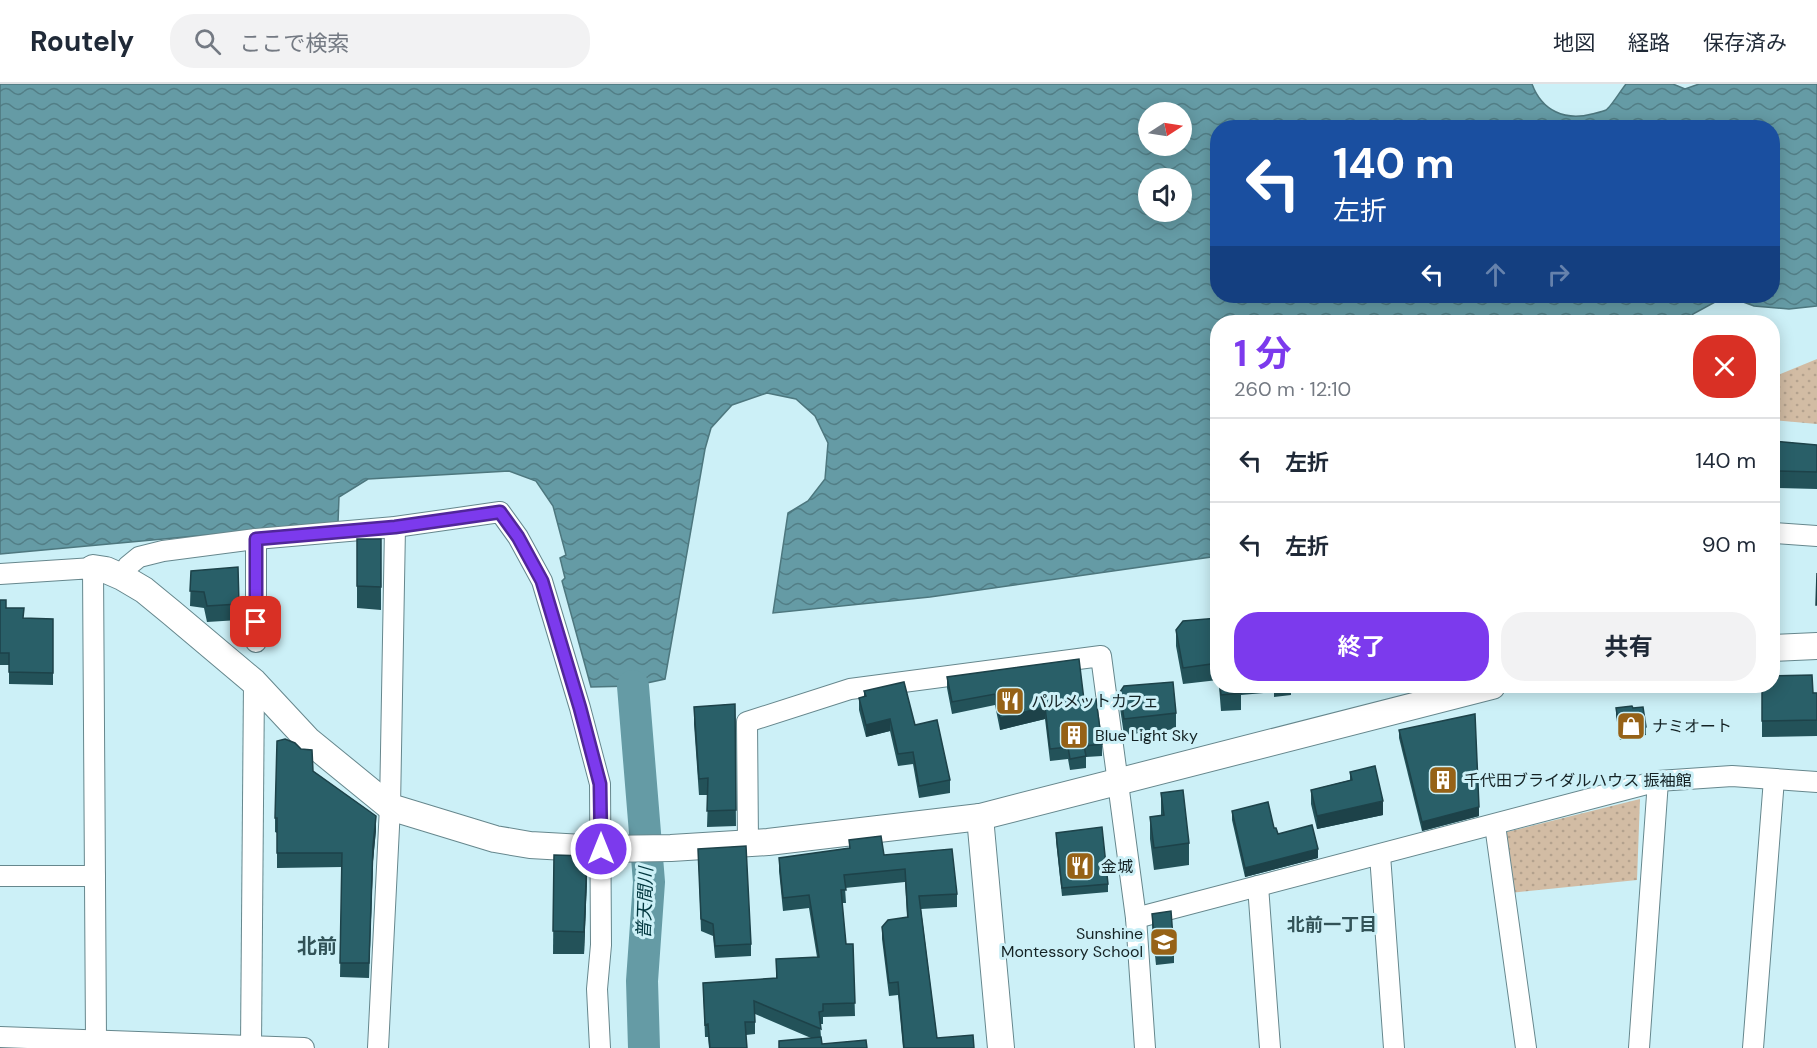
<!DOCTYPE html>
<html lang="ja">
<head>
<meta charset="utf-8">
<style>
  :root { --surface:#fff; --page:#f2f2f3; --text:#1f2937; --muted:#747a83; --line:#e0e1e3; --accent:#7c3aed }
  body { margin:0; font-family:"DM Sans","Noto Sans JP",sans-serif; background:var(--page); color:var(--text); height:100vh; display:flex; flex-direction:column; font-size:22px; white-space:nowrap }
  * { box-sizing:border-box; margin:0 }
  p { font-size:20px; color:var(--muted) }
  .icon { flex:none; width:33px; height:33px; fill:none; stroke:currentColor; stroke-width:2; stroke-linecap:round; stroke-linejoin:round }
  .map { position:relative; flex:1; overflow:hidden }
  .sheet { position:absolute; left:1210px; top:231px; width:570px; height:378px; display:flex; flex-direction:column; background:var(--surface); border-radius:24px; box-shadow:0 3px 15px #0003 }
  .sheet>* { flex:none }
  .banner { position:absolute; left:1210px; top:36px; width:570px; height:183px; border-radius:24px; box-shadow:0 3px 15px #0003; background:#1a4fa0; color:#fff; overflow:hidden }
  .needle { width:39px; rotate:78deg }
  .buttons { position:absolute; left:1138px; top:18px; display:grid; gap:12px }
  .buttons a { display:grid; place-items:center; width:54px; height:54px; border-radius:50%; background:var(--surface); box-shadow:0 3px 15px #0003; font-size:30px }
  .pin { position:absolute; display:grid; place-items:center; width:51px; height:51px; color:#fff; margin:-26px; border-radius:12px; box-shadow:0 3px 9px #0006 }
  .me { position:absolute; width:66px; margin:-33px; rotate:0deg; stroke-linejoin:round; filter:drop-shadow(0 0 4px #0008) }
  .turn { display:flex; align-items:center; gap:21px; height:126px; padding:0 24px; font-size:27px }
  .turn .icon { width:78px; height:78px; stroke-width:2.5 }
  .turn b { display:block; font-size:42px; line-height:51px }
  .lanes { display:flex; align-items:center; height:57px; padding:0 24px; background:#0003; justify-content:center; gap:30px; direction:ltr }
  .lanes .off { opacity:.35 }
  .round { display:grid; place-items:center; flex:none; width:63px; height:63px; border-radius:24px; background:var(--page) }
  .summary { display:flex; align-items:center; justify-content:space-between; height:102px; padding:0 24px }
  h1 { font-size:36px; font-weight:700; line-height:45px; color:var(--accent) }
  .primary-button { display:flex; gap:12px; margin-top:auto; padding:12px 24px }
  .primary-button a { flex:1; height:69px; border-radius:24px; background:var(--accent); color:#fff; font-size:24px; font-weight:700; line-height:69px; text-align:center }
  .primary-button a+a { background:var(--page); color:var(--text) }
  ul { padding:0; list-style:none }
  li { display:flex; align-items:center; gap:18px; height:84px; padding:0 24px; border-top:2px solid var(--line) }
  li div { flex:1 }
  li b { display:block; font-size:22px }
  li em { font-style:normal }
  header { display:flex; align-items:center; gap:36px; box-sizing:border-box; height:84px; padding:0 30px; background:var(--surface); border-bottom:2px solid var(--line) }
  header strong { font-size:28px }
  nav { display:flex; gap:33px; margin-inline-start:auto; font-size:21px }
  .search { width:420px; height:54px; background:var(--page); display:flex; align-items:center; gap:15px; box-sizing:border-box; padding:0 21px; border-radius:24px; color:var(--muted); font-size:22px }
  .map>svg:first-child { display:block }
  .park { fill:url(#park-dots) }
  .water { fill:url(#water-waves); stroke:#4d777e; stroke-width:1.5; fill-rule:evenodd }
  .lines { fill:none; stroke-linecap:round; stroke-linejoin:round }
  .river { stroke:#659ba5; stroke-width:32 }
  .minor-casing { stroke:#66878d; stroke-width:22 }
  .tertiary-casing { stroke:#66878d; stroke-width:28 }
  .minor { stroke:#fff; stroke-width:20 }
  .tertiary { stroke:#fff; stroke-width:26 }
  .wall { fill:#235259 }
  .shaded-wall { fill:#1d4249 }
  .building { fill:#295f68; stroke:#1d4249; stroke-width:1.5 }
  .route-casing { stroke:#51269a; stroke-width:15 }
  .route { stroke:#7c3aed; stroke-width:10 }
  .labels { text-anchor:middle; stroke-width:6; stroke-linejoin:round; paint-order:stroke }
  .poi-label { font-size:16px; fill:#142224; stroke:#ccf0f7; text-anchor:start }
  .water-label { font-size:18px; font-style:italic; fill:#00363e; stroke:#ccf0f7 }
  .neighbourhood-label { font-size:18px; font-weight:bold; fill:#315257; stroke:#ccf0f7 }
  .quarter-label { font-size:20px; font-weight:bold; fill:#315257; stroke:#ccf0f7 }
</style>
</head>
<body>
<header>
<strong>Routely</strong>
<div class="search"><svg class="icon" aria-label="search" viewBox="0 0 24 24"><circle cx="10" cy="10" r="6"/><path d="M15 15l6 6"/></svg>ここで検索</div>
<nav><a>地図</a><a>経路</a><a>保存済み</a></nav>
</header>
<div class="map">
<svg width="1817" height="964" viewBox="0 0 1817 964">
  <defs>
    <pattern id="park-dots" width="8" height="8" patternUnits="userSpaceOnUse" patternTransform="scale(1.5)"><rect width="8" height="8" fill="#d2bca4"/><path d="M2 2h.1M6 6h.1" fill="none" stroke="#b3a18d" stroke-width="1.8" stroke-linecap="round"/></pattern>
    <pattern id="water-waves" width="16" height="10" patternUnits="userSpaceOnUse" patternTransform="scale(1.5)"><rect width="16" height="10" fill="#659ba5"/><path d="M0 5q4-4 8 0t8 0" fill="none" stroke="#527e86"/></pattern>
  </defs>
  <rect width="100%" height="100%" fill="#ccf0f7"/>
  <g class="park">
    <path d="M1817 275V340L1773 336V293Z"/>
    <path d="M1640 715 1637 796 1510 809 1503 749Z"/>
  </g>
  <path class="water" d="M0 0H1532C1542 27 1565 37 1592 30 1596 29 1602 28 1606 26 1611 23 1621 6 1626 0H1673L1685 5 1699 0H1817V222L1789 225 1754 222 1727 212H1773V44H1218V212H1726L1693 230 1687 238H1218V472L930 513 773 529 788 429 808 417 825 395 828 359 815 332 796 315 767 309 732 321 711 344 705 365 665 595 633 602 591 603 562 497 565 494 560 474 566 471 553 422 536 397 509 387 368 395 339 413 338 439 0 470ZM1149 28H1182V62H1149ZM1149 94H1182V128H1149Z"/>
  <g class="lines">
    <path class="river" d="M633 602 649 798 642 897 644 964"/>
    <g class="minor-casing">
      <g id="minor">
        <path d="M1773 449 1817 452"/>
        <path d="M0 490 93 484 96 956"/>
        <path d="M122 493 128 482 139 473 163 467 256 455 395 443 500 428 518 453 542 497 580 624 600 700 601 861 597 905 600 964"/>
        <path d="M256 558V455"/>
        <path d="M1495 741 1526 964"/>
        <path d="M748 759 747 638 850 605 1101 572 1136 834 1145 964"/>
        <path d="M1380 771 1394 964"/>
        <path d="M0 792H95"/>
        <path d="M1258 802 1270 964"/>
        <path d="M1136 834 1658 697 1732 692 1817 698"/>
        <path d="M0 953 304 964"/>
        <path d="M251 962 254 598"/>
        <path d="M378 964 390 723 395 443"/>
        <path d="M1639 964 1658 697"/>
        <path d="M1753 964 1774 695"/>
      </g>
    </g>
    <g class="tertiary-casing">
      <g id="tertiary">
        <path d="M93 484 106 486 122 493 144 506 172 529 254 598 308 656 390 723 495 755 530 761 601 765 671 764 768 758 980 733 1492 602"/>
        <path d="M1773 564 1817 562"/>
        <path d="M980 733 1001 964"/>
      </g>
    </g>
    <use href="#minor" class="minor"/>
    <use href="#tertiary" class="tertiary"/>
  </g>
  <g class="wall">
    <path d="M1773 357 1817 361V405L1774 404Z"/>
    <path d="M357 455H381V526L357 524Z"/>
    <path d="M191 487 239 520V536L207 538 204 524 190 522Z"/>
    <path d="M0 516 6 524 23 534 53 535V601L9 600V581H0Z"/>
    <path d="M1218 534V596L1183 600 1176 562V546Z"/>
    <path d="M947 593 1084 616 1102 660V672L1086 673V684L1070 686 1068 675 1050 677 1045 635 1000 646 995 621 952 630 947 604Z"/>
    <path d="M1219 602H1291V611L1274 613V608L1241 611V626L1221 627Z"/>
    <path d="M1317 602H1381L1318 609Z"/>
    <path d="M1762 602 1817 609V652L1762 653Z"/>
    <path d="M864 607 915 641 950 696V709L919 714 913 680 898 682 890 647 866 653 859 626V614L864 613Z"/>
    <path d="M1120 608 1176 629V645L1124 651 1120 624Z"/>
    <path d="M735 620 736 742 707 743 708 711H699L694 640V623Z"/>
    <path d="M1616 624H1633L1646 643V651L1620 656 1616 632Z"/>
    <path d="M1399 646 1479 732 1422 747 1399 654Z"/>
    <path d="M313 687 376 746 373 777 369 894 340 893 342 783 277 784V749L275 748V734Z"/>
    <path d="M1350 688 1383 731 1317 745 1311 720V706L1350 696Z"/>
    <path d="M1161 709 1189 759V781L1154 786 1150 755V733L1161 732Z"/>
    <path d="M1232 727 1274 744 1278 750 1318 774 1245 793 1232 736Z"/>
    <path d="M1056 749 1108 800V808L1062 812 1056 757Z"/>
    <path d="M849 756 884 771 957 810V823L921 825 937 954 974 964H903L898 911 889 912 882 855V843L907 833 905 798 845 804 846 819H842L846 860H853L855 932 823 933V940H820L821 953 822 960 867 964H779V957L811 954 755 930V950L746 951 747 964H709L708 953H705L703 899 776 894V875L817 873 809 824 783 827 779 787V774L849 764Z"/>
    <path d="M698 765 751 860V872L715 874 713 852 701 847Z"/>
    <path d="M554 771 587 795 584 870H553Z"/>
    <path d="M1152 830 1174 867V879L1156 881 1152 842Z"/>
  </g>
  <g class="shaded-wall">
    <path d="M1774 386V404H1773V387Z"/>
    <path d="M1045 623V635L1000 646V634Z"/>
    <path d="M890 635V647L866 653V641Z"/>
    <path d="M1383 717V731L1317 745V732Z"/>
    <path d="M1479 723V732L1422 747V738Z"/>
    <path d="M376 732V746L373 777 369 894 373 762Z"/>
    <path d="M1318 765V774L1245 793V784Z"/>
    <path d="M587 772V795L584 870V848Z"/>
  </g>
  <g class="building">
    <path d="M1773 357 1817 361V388L1773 387Z"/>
    <path d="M357 455H381V503L357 502Z"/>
    <path d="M238 483 239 520 207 522 204 508 190 507 191 487Z"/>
    <path d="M1817 489V521H1816Z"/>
    <path d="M0 516H6V524H24L23 534 53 535V589L9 588V569H0Z"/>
    <path d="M1218 534V579L1183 584 1176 546 1183 537Z"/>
    <path d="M1079 575 1084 616 1096 615 1102 660 1084 662 1086 672 1070 675 1068 663 1050 665 1045 623 1000 634 995 610 952 618 947 593Z"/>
    <path d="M1812 591 1813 609H1817V636L1762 637V602H1773V592Z"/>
    <path d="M904 598 915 641 937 636 950 696 919 702 913 668 898 670 890 635 866 641 859 614 866 612 864 607Z"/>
    <path d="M1173 598 1176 629 1124 635 1120 608 1124 602Z"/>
    <path d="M1220 602H1240L1241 609 1221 611Z"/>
    <path d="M735 620 736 726 707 727 708 694 699 695 694 623Z"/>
    <path d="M1632 622 1633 624 1643 623 1646 643 1620 648 1616 624Z"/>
    <path d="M1475 630 1479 723 1422 738 1399 646Z"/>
    <path d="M285 655 295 659 301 665 312 666 313 687 376 732 373 762 369 879H340L342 769H277V734H275L277 657Z"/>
    <path d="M1375 682 1383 717 1317 732 1311 706 1352 696 1350 688Z"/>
    <path d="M1183 706 1189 759 1154 764 1150 733 1164 731 1161 709Z"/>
    <path d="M1268 718 1274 744H1276L1278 750 1312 741 1318 765 1245 784 1232 727Z"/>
    <path d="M1102 743 1108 800 1062 804 1056 749Z"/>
    <path d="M881 752 884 771 952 765 957 810 919 812 937 954 973 951 974 964H904L898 898 889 899 882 843 888 836 908 833 905 785 844 791 846 806H841L846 860H853L855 919 823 920V927L819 928 821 945 754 917 755 938H745L747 964H710L708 940 705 941 703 899 777 894 776 875 819 873 809 811 783 814 779 774 850 764 849 756Z"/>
    <path d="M746 762 751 860 715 862 713 840 701 835 698 765Z"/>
    <path d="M554 771 587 772 584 848 553 847Z"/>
    <path d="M1171 827 1174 867 1156 869 1152 830Z"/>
    <path d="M821 953 822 960 866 956 867 964H779V957Z"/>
  </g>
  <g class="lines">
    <g class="route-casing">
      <path id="route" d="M256 538V455L395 443 500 428 518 453 542 497 580 624 600 700 601 765"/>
    </g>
    <use href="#route" class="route"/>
  </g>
  <defs>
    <g id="restaurant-square" transform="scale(1.5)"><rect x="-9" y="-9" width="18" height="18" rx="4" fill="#966217" stroke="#ccf0f7"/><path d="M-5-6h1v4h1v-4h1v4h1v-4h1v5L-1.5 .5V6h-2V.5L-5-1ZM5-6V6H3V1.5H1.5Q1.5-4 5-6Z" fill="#fff"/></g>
    <g id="shop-square" transform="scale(1.5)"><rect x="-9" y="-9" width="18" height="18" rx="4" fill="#966217" stroke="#ccf0f7"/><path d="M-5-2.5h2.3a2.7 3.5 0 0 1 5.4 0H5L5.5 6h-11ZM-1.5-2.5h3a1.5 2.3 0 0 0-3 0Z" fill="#fff"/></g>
    <g id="building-square" transform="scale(1.5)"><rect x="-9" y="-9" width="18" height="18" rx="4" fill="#966217" stroke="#ccf0f7"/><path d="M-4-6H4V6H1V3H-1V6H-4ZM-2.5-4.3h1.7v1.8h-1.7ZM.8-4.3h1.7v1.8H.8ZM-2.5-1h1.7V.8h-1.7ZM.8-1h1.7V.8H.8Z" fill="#fff"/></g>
    <g id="school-square" transform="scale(1.5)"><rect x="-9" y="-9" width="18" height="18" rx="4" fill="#966217" stroke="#ccf0f7"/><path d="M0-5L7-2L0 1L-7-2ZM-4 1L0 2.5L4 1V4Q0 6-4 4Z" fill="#fff"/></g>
  </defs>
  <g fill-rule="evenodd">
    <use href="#restaurant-square" x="1010" y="617"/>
    <use href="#shop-square" x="1631" y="642"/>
    <use href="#building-square" x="1074" y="651"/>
    <use href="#building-square" x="1443" y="696"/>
    <use href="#restaurant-square" x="1080" y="782"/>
    <use href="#school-square" x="1164" y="858"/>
  </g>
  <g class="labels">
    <g class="poi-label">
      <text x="1031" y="623">パルメットカフェ</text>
      <text x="1652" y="648">ナミオート</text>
      <text x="1095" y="657">Blue Light Sky</text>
      <text x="1464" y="702">千代田ブライダルハウス 振袖館</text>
      <text x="1101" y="788">金城</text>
      <text x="1143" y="855" text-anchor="end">Sunshine<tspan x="1143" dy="18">Montessory School</tspan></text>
    </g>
    <g class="water-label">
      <text transform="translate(645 819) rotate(-88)" y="6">普天間川</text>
    </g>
    <g class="neighbourhood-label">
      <text x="1332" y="847">北前一丁目</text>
    </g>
    <g class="quarter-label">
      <text x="317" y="869">北前</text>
    </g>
  </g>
</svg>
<div class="buttons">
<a><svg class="needle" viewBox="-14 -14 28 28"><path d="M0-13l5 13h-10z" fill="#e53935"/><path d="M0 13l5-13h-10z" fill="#747a83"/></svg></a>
<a><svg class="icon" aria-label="sound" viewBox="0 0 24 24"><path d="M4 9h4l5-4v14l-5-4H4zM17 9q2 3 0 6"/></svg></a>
</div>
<div class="pin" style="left:256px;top:538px;background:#d93025"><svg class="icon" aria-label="arrive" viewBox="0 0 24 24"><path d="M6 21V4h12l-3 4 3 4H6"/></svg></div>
<svg class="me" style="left:601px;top:765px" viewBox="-20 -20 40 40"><circle r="17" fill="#7c3aed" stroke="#fff" stroke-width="3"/><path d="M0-11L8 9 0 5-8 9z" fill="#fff"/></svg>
<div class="banner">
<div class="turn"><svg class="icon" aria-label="left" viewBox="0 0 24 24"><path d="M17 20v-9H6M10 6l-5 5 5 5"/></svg><div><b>140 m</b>左折</div></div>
<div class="lanes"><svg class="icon" aria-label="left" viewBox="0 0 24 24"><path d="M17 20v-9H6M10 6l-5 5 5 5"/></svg><svg class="icon off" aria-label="ahead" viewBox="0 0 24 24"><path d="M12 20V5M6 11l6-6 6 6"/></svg><svg class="icon off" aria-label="right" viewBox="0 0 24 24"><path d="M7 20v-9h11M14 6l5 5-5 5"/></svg></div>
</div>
<section class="sheet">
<div class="summary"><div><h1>1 分</h1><p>260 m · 12:10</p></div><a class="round" style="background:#d93025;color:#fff"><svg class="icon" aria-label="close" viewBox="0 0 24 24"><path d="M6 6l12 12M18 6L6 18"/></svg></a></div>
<ul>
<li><svg class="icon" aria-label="left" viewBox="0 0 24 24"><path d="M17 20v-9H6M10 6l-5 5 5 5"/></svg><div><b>左折</b></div><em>140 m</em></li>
<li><svg class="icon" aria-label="left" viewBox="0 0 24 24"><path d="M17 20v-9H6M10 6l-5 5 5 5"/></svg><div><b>左折</b></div><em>90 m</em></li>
</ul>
<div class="primary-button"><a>終了</a><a>共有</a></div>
</section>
</div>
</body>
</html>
